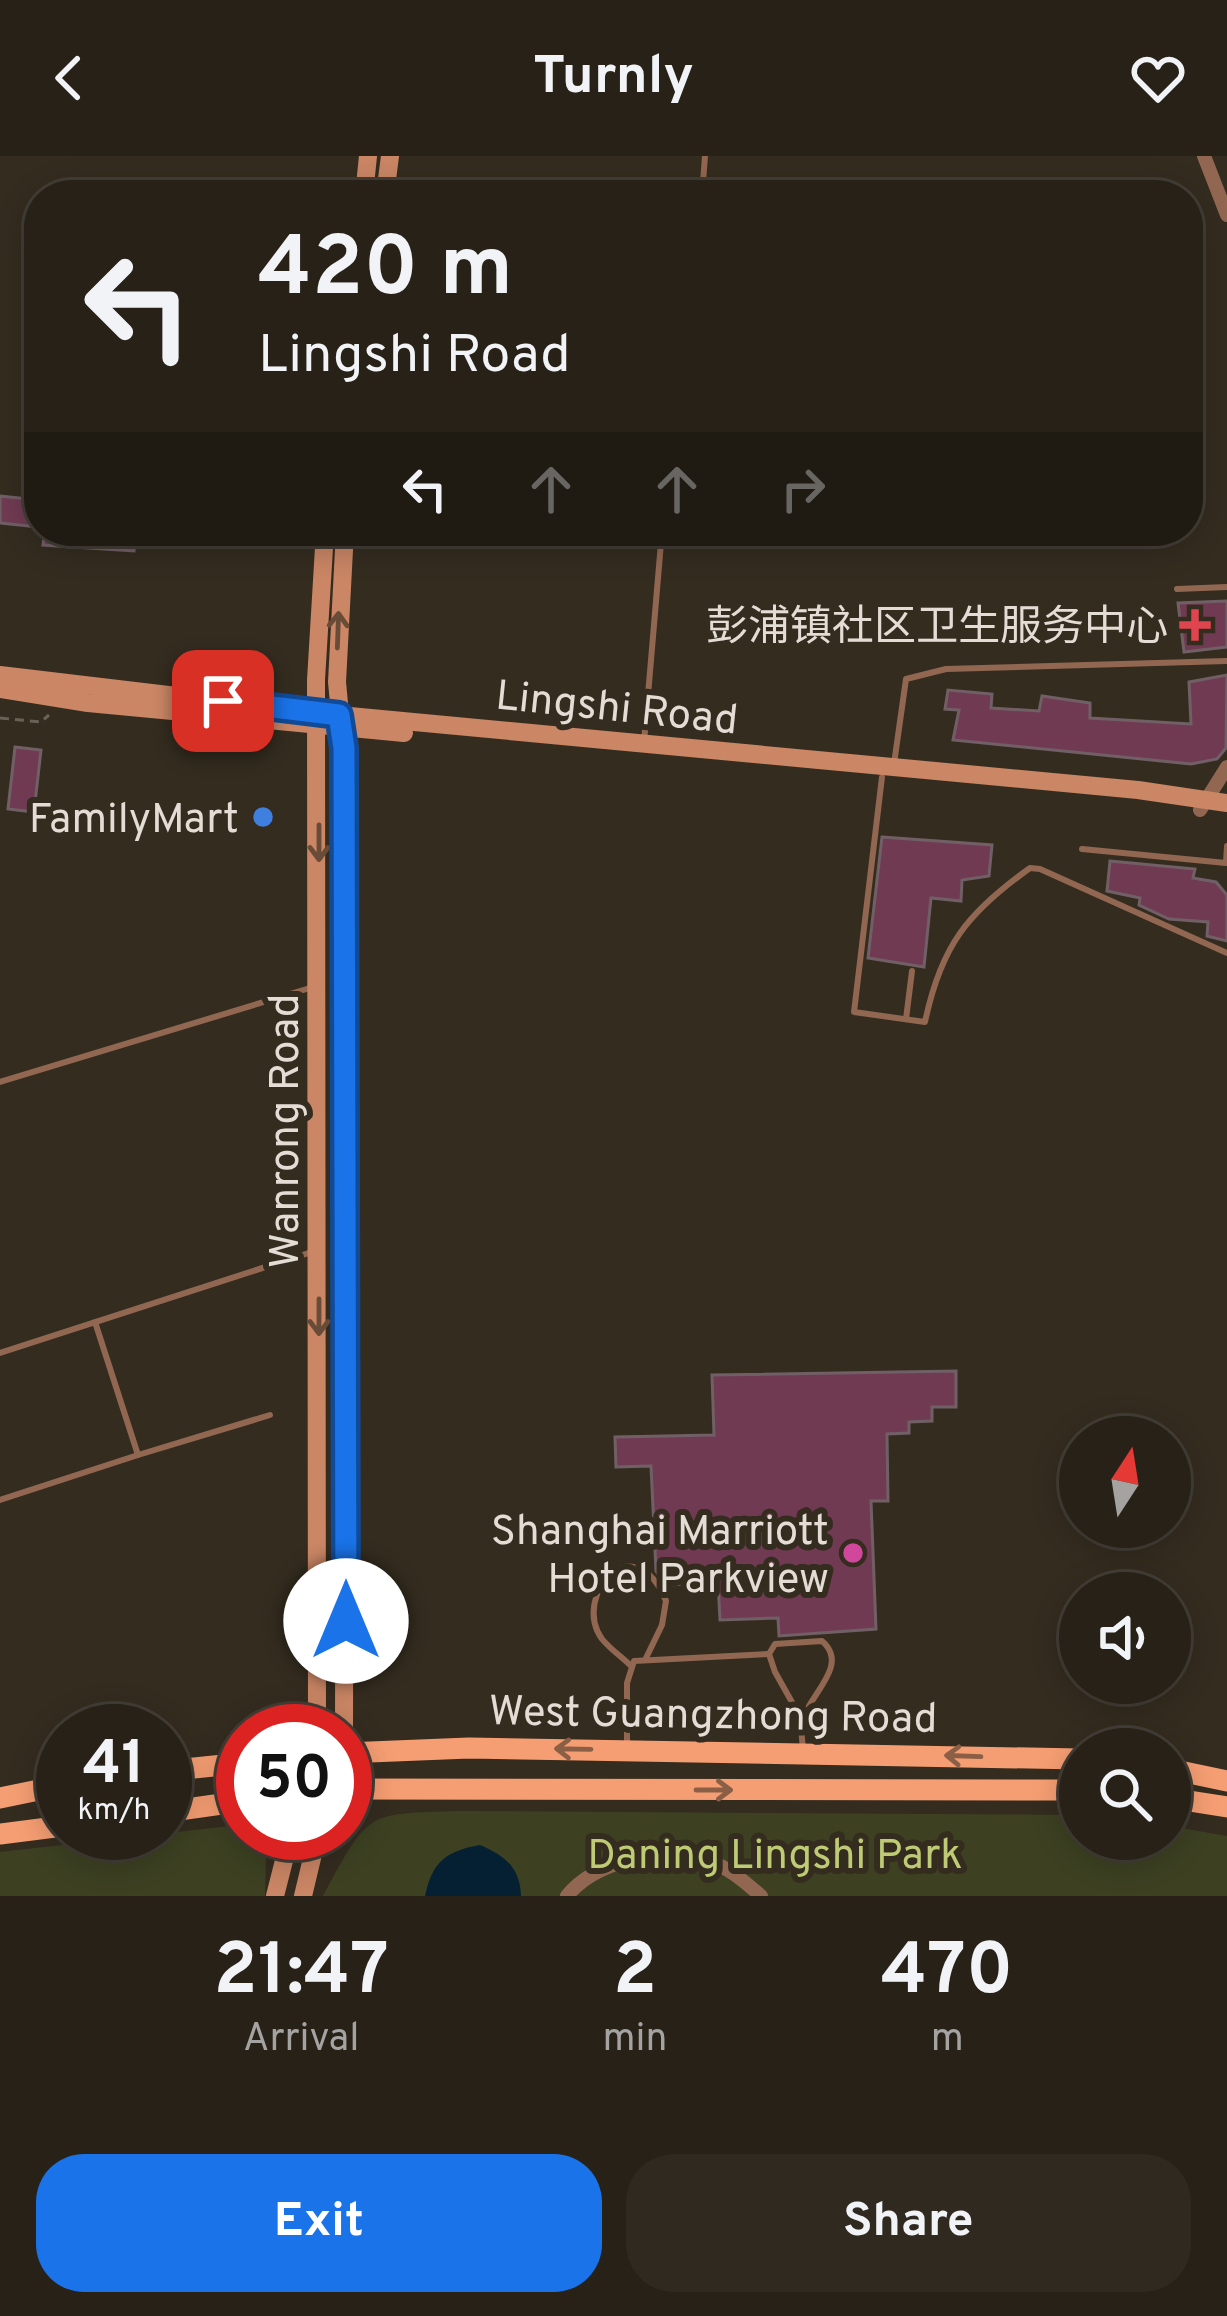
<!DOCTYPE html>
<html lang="en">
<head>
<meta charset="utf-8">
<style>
  :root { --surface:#272117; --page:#2f2920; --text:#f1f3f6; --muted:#a4a3a1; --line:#433e36; --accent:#1a73e8 }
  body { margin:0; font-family:Overpass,"Noto Sans SC",sans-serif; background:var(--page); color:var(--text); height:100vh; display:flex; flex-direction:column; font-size:45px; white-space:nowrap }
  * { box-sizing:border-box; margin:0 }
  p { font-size:39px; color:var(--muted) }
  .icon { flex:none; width:66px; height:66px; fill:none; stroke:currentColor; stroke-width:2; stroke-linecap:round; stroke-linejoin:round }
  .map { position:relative; height:1740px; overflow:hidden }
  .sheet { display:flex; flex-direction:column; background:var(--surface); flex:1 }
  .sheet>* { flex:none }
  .guide { position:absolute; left:24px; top:24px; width:1179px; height:366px; border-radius:48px; box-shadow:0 6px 30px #0003,0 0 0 3px var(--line); background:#272117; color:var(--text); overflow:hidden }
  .needle { width:78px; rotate:12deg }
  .buttons { position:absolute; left:1059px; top:1260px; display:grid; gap:24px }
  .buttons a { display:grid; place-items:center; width:132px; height:132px; border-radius:50%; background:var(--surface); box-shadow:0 6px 30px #0003,0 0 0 3px var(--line); font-size:60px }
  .speed { position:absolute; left:36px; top:1548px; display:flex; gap:24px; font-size:60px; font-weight:700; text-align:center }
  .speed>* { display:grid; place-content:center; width:156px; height:156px; border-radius:50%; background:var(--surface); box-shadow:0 6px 30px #0003,0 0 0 3px var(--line); line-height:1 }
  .speed small { font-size:30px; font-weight:400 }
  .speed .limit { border:18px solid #d22; background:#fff; color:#111 }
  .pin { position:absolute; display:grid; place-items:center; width:102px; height:102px; color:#fff; margin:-51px; border-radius:24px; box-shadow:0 6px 18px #0006 }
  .me { position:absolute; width:132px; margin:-66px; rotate:0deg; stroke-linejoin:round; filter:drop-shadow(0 0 9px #0008) }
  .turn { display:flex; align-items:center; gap:42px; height:252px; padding:0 36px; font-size:54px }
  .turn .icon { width:156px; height:156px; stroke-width:2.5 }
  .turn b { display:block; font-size:84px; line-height:102px }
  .lanes { display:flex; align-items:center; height:114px; padding:0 36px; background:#0003; justify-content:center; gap:60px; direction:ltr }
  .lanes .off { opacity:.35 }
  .eta { display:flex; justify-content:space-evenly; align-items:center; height:204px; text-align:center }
  .eta b { font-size:72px; font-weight:700; line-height:84px }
  .action { display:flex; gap:24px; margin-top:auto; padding:24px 36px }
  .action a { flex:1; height:138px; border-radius:48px; background:var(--accent); color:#fff; font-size:48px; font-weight:700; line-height:138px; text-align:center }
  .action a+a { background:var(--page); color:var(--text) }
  header { display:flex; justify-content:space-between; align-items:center; height:156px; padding:0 36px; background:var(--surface); font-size:54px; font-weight:700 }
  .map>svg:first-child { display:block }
  .green { fill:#3d4122 }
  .water { fill:#052033 }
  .building { fill:#703b52; stroke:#715f66; stroke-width:3 }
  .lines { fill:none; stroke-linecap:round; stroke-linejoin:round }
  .path { stroke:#696256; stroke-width:3; stroke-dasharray:9 6; stroke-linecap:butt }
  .service { stroke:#926752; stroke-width:6 }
  .minor { stroke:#926752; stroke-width:14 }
  .secondary { stroke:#ca8665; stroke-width:18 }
  .primary { stroke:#f69e73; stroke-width:21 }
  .oneway { stroke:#684c38 }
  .oneway2 { stroke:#8b5f45 }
  .route-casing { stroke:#114b97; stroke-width:30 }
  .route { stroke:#1a73e8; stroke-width:21 }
  .health-dot { fill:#e0444e; stroke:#342c1f; stroke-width:4.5 }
  .shop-dot { fill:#3f7fe0; stroke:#342c1f; stroke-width:4.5 }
  .hotel-dot { fill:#d1479c; stroke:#342c1f; stroke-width:4.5 }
  .labels { text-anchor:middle; stroke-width:12; stroke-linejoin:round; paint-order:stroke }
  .poi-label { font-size:42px; fill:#e3ddd5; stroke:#342c1f; text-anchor:end }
  .street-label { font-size:42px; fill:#e3ddd5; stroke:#342c1f }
  .park-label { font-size:42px; fill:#becb74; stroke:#342c1f }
</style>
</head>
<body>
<header><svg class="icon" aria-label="back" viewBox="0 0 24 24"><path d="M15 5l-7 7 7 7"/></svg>Turnly<svg class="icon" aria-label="heart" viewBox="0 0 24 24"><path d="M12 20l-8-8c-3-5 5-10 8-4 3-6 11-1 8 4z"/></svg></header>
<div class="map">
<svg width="1227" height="1740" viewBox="0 0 1227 1740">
  <rect width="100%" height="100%" fill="#342c1f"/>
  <g class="green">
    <path d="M461 1655 1080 1659V1683H1170V1670L1227 1680V1740H323C370 1654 364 1658 461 1655Z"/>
    <path d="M230 1670 256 1680 266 1701 265 1740H0V1696Z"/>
  </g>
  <path class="water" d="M480 1689C505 1700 520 1711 521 1740H425C432 1706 446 1695 480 1689Z"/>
  <g class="building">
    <path d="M0 340 39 344V371L0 367Z"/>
    <path d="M45 375H136L134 395 43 389Z"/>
    <path d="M1227 445V491L1184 496 1178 447Z"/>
    <path d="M1227 519 1226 592 1217 603 1191 608 953 584 959 554 945 553 948 534 992 538 991 552 1039 555 1042 540 1090 547V562L1191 568 1189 526Z"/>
    <path d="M15 591 41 594 34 656 8 653Z"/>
    <path d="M882 681 992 689 989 720 962 724 961 745 931 742 924 811 868 802Z"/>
    <path d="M1110 705 1195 713 1193 722 1216 726 1227 739V785L1207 780 1208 766 1169 763 1139 749 1140 742 1107 735Z"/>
    <path d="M956 1215V1251H932V1265L909 1266V1277L887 1278 888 1345H871L876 1473 779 1480 778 1462 720 1464 718 1427 665 1429 656 1415 651 1310 616 1311 615 1281 714 1279 712 1219Z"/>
  </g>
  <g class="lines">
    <path class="path" d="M0 562 41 566 49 559"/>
    <g class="service">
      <path d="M702 39 705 0"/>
      <path d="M1177 433 1227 431"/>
      <path d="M644 586 662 375"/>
      <path d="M894 608 906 523 946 513 1227 505"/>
      <path d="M882 621 854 856 925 866C941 790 967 757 1030 712L1040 713 1227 797"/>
      <path d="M1082 693 1226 707 1227 690"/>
      <path d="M906 863 912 815"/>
      <path d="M0 926 310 832"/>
      <path d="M0 1197 315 1095"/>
      <path d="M138 1299 270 1259"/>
      <path d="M0 1344 138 1299 95 1166"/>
      <path d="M631 1510C622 1501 610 1493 602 1483 571 1440 634 1367 666 1445L662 1469 646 1502"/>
      <path d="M802 1564 775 1516 769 1498 775 1488 822 1485C850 1509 810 1538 803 1563 800 1571 802 1583 803 1592"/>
      <path d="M627 1593V1527L634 1505 769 1498"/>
    </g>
    <g class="minor">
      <path d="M1204 0 1227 59"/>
      <path d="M1200 654 1227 611"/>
      <path d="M567 1740C596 1704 663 1691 706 1704 727 1710 745 1726 761 1740"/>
    </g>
    <g class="secondary">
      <path d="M364 39 368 0"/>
      <path d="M385 39 390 0"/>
      <path d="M0 519 339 559 1138 634 1227 647"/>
      <path d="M0 533 88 547 404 577"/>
      <path d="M317 1575 316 524 325 375"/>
      <path d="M344 1575 346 622 337 526 345 375"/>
      <path d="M275 1740 291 1677"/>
      <path d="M303 1740 318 1677"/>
    </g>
    <g class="primary">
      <path d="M345 1597 469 1592 1080 1603"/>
      <path d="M1170 1613 1227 1625"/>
      <path d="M165 1615 243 1607"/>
      <path d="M345 1633 1080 1634"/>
      <path d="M0 1642 63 1629"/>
      <path d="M1170 1642 1227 1651"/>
      <path d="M165 1656 243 1645"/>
      <path d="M0 1678 63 1670"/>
    </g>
  </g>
  <defs><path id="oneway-shaft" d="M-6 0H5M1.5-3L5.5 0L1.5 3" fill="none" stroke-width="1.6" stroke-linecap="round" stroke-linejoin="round" transform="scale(3)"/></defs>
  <g class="oneway">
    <use href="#oneway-shaft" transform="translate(338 474) rotate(-88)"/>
    <use href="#oneway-shaft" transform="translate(319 687) rotate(90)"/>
    <use href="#oneway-shaft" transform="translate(319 1161) rotate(90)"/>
  </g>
  <g class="oneway2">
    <use href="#oneway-shaft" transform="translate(573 1593) rotate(-179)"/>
    <use href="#oneway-shaft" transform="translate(963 1600) rotate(-178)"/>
    <use href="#oneway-shaft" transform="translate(714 1634)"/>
  </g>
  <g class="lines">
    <g class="route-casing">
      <path id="route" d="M223 545 339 559 344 592 346 1465"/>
    </g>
    <use href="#route" class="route"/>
  </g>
  <path class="health-dot" d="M1189 451h12v12h12v12h-12v12h-12v-12h-12v-12h12z"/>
  <circle class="shop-dot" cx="263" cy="661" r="12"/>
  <circle class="hotel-dot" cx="853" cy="1397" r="12"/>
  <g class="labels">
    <g class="poi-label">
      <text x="1168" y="484">彭浦镇社区卫生服务中心</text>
      <text x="239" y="676">FamilyMart</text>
      <text x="829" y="1388">Shanghai Marriott<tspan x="829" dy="48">Hotel Parkview</tspan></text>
    </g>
    <g class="street-label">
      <text transform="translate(617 550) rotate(6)" y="15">Lingshi Road</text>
      <text transform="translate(283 975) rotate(-90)" y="15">Wanrong Road</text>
      <text transform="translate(713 1557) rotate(1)" y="15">West Guangzhong Road</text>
    </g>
    <g class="park-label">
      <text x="775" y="1712">Daning Lingshi Park</text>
    </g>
  </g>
</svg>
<div class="buttons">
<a><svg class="needle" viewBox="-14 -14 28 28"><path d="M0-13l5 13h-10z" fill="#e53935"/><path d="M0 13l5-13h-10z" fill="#a4a3a1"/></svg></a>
<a><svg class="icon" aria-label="sound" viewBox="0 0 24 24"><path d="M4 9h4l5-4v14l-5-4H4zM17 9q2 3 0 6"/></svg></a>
<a><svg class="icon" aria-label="search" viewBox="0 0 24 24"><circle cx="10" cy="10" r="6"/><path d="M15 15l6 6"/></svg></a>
</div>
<div class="speed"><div>41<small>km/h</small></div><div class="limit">50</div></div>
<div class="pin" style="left:223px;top:545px;background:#d93025"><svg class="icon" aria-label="arrive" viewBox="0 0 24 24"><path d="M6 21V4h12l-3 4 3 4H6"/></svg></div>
<svg class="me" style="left:346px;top:1465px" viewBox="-20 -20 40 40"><circle r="19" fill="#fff"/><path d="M0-13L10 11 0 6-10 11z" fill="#1a73e8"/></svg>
<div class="guide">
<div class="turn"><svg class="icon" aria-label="left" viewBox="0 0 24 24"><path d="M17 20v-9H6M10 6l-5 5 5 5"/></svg><div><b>420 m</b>Lingshi Road</div></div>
<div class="lanes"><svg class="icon" aria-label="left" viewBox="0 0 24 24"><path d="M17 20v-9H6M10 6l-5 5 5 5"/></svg><svg class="icon off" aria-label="ahead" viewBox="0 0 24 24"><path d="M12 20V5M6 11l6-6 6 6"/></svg><svg class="icon off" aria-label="ahead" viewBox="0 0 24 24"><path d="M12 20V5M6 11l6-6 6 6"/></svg><svg class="icon off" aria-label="right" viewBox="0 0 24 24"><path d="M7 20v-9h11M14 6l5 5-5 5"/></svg></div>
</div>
</div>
<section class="sheet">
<div class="eta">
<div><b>21:47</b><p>Arrival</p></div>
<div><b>2</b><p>min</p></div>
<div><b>470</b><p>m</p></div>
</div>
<div class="action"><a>Exit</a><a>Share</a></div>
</section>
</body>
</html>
